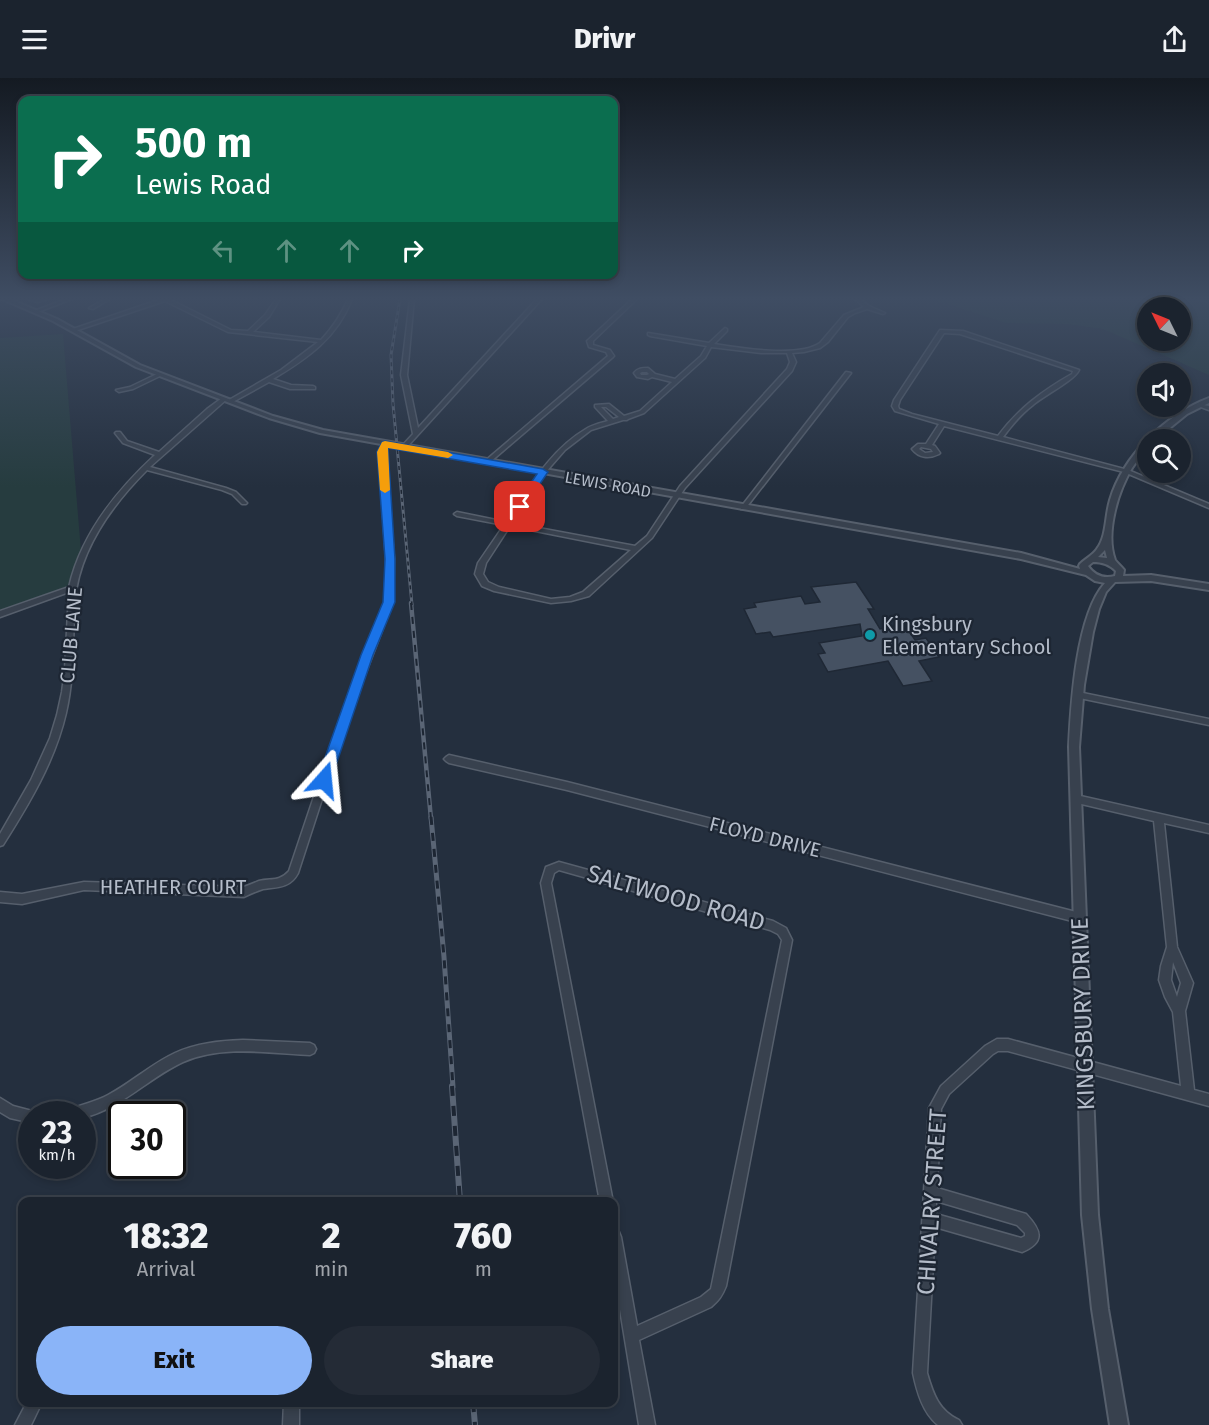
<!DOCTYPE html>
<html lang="en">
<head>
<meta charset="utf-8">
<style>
  :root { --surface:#1b232e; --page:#242b36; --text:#f1f3f6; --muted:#a0a4aa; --line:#39404a; --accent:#8ab4f8 }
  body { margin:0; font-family:"Fira Sans",sans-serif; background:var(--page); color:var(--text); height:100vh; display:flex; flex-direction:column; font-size:22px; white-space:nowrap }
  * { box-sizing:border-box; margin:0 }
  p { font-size:20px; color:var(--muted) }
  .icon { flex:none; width:33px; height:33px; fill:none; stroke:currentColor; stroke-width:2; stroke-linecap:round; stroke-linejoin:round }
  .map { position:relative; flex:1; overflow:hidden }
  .panel { position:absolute; left:18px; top:1119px; width:600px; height:210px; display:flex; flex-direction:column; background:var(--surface); border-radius:12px; box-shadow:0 3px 9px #0003,0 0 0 2px var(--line) }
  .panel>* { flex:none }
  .banner { position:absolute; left:18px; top:18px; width:600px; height:183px; border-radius:12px; box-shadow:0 3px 9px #0003,0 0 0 2px var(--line); background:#0b6e4f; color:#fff; overflow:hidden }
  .needle { width:39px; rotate:313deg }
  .buttons { position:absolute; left:1137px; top:219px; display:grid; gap:12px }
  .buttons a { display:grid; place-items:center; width:54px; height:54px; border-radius:50%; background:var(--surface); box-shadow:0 3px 9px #0003,0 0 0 2px var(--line); font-size:30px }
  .speed { position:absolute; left:18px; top:1023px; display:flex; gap:12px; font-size:30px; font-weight:700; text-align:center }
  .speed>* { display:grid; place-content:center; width:78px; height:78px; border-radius:50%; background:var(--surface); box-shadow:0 3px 9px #0003,0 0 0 2px var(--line); line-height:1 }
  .speed small { font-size:15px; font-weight:400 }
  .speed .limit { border:3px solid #111; border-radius:9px; background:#fff; color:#111 }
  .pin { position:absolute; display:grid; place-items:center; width:51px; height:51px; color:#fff; margin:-26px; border-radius:12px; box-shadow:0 3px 9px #0006 }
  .me { position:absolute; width:66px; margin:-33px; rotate:18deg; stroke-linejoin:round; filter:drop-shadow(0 0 4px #0008) }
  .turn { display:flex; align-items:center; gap:21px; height:126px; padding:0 18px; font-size:27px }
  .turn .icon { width:78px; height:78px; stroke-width:2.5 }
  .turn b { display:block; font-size:42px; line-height:51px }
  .lanes { display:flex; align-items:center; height:57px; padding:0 18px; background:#0003; justify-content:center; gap:30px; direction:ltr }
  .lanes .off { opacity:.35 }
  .eta { display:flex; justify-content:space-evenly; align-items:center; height:102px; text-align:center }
  .eta b { font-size:36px; font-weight:800; line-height:42px }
  .action { display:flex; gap:12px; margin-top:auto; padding:12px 18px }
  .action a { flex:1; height:69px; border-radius:36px; background:var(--accent); color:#111; font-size:24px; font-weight:800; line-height:69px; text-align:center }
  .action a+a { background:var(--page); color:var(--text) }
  header { display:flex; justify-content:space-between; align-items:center; height:78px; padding:0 18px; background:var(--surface); font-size:27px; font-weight:800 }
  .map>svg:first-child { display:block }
  .green { fill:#263c3f; fill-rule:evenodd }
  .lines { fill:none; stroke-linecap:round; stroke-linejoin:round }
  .stream { stroke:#394c67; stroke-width:1.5 }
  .building { fill:#455162; stroke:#1f2835; stroke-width:1.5 }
  .minor-casing { stroke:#565f6c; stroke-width:3 }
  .tertiary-casing { stroke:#565f6c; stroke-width:4 }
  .minor { fill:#38414e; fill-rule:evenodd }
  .tertiary { fill:#38414e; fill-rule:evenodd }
  .rail-far3-casing { stroke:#5a6575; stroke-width:3 }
  .rail-far2-casing { stroke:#5a6575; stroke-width:4.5 }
  .rail-far1-casing { stroke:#5a6575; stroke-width:5 }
  .rail-casing { stroke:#5a6575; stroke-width:6 }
  .rail-far3 { stroke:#1d2633; stroke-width:1.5; stroke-dasharray:4; stroke-linecap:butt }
  .rail-far2 { stroke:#1d2633; stroke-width:2; stroke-dasharray:7; stroke-linecap:butt }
  .rail-far1 { stroke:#1d2633; stroke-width:3; stroke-dasharray:8; stroke-linecap:butt }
  .rail { stroke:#1d2633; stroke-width:4; stroke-dasharray:10; stroke-linecap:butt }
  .route { fill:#1a73e8; stroke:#114b97; stroke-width:1.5 }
  .slow { fill:#f59e0b }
  .culture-dot { fill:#0f9aa8; stroke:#1d2633; stroke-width:2 }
  .labels { text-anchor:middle; stroke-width:4.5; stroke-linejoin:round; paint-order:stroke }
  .far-street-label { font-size:16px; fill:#b4bcc9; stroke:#1d2633 }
  .poi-label { font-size:20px; fill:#b4bcc9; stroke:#1d2633; text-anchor:start }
  .street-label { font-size:20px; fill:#b4bcc9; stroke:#1d2633 }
  .near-street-label { font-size:24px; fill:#b4bcc9; stroke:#1d2633 }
</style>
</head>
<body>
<header><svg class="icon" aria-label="menu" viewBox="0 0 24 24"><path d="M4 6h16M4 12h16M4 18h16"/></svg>Drivr<svg class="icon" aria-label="share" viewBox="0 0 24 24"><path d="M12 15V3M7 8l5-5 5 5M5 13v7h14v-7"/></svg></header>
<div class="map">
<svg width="1209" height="1347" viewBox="0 0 1209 1347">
  <rect width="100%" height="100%" fill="#242f3e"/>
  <g class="green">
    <path d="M932 221H1209V297L1103 251 1067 246 1006 245ZM1148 230H1180V262H1148Z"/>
    <path d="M63 256 81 473 67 509 0 532V260Z"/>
  </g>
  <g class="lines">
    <path class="stream" d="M1195 221 1209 225"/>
  </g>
  <path class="building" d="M856 504 874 531H868L880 551 895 548 899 554 909 553 915 562 926 560 939 579 919 583 932 603 903 608 888 583 828 594 818 576 825 575 819 565 862 558 860 546 773 559 770 554 756 556 744 531 756 529 754 525 801 518 805 526 820 524 811 509Z"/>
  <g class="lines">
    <g class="minor-casing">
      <g id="minor">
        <path d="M27 221H48L38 224Z"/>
        <path d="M66 221H72L38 234 34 233Z"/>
        <path d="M105 221H110L93 231 89 230Z"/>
        <path d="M161 221H169L231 252 248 253 265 237 276 221H280L269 239 253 254 321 262C333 249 341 237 348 221H352C337 260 308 280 273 301L291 307 313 308 315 309V311H290L269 304 231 325 229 324V322L281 292 318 264 228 254 165 223 75 253 70 252Z"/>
        <path d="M410 221H414L407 297 418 350 537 221H542L406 370 404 371 401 369 413 356 401 297Z"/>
        <path d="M632 221H637L593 263V267L610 272 614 278 613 279 489 385H485V383L608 278 606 274 589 269 587 263Z"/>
        <path d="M855 221H860L869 228 885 235 883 236 867 231 855 235 848 239 828 264 820 270 804 274 792 275 796 284 792 293 685 410 652 460 589 518 571 523 551 525 494 513 482 508 475 496 478 485 504 447 457 438 454 436 457 434 506 444C529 410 550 372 586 351 592 347 601 345 608 343L595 329V327L609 326 624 338 640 333 672 304 652 299 648 301 637 299 634 295C638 290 642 290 648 290L655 296 675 301 701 278 707 268 650 258 648 257V255L709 265 725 250 727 251V253L714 266C739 270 799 280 820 265L844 237 864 229ZM711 269 761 275H787L790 284 787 291 680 408 647 458 635 468 512 445 545 395 565 372 591 352 623 342H627L628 341 644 335 705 280ZM642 294H647L649 296 647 297H641L640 295ZM601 329H606L619 339 613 341ZM510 448 631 472 583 514 570 519 551 521 499 509 488 504 483 496 486 485Z"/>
        <path d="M940 252 963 253 1079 292C1075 302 1043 318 1033 327 1021 336 1012 347 1003 359L1128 392 1209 426V430L1124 394 944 348 932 367 935 368 940 375 939 376C929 381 919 380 912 371L918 366H926L939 346 895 333 892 328 894 322ZM944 255 960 256 1073 293 1072 296C1042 313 1018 331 998 358L912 336 899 331 898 328 900 322ZM921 369 931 371 933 374 925 375 919 371Z"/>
        <path d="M846 294 851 295 745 431H741V429Z"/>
        <path d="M157 296 162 297 133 311 119 314 116 312 130 309Z"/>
        <path d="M222 320 227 321 150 389 226 410 236 414 247 425 246 426H242L232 416 222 412 147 392C112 427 80 471 75 521 72 561 75 596 66 635 55 683 29 726 3 767L0 768V756L31 702 50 660 57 637 62 614 65 591 69 514 0 539V533L69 509C81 456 116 413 155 377L123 365 115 355 116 354H120L127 363 159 374 207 331Z"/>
        <path d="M1198 326 1209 328V332L1198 328Z"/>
        <path d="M383 365 388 366 385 374 394 481 393 524 348 641 298 795C290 810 278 809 263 811 257 813 250 816 244 819L84 812 22 826 0 824V814L22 816 84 804 244 809C249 807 254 805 259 803 272 800 279 804 289 793L340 641 385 524 386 481 379 374Z"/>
        <path d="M1078 614 1209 641V647L1075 619 1074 617Z"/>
        <path d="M449 677 567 704 1080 835 1084 837 1085 840 1084 843 1080 845 567 712 449 685 446 683 444 681 446 679Z"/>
        <path d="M1076 717 1209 747V755L1164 745 1177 869 1193 905 1185 933 1194 1012 1209 1016V1028L1008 973H998L993 976 949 1016 941 1031 937 1110 1026 1136C1041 1152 1046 1164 1022 1174L935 1149 927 1295C933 1316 939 1333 959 1342L962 1347H938C923 1335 917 1314 913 1295L929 1030 941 1008 985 968 997 961H1008L1181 1008 1173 934 1165 919 1159 902 1161 888 1167 869 1154 743 1073 724 1071 721 1073 718ZM1173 884 1181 905 1177 919 1171 902ZM936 1123 1017 1147 1025 1155V1158L1021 1160 936 1136Z"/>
        <path d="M559 784 773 843 786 850 792 862 726 1208C722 1218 719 1222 711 1229L639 1262 655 1347H639L614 1195V1152L619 1154 621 1159 637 1248 701 1219 711 1211 782 862 778 856 770 852 559 792 554 795 551 805 613 1124H600L541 805 546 789Z"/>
        <path d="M243 962 310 965 314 967 316 971 314 975 310 977C269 975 222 967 183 984 148 1000 121 1031 82 1040V1036H67L69 1032C82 1026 95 1024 108 1017 131 1005 151 986 175 975 197 965 219 963 243 962Z"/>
        <path d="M0 1020 13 1028 32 1033 37 1036H32V1045L10 1040 0 1034Z"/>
        <path d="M27 1324H42L31 1347H15Z"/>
        <path d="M284 1324H299V1347H283Z"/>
      </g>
    </g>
    <g class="tertiary-casing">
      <path id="tertiary" d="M2 221H10L57 241 140 287 273 338 323 352 1021 475 1080 491 1079 488 1080 486C1085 481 1093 477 1097 471 1107 458 1105 438 1110 422 1123 378 1166 336 1209 320V325L1187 336 1155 362H1148C1148 373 1138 380 1132 390 1118 413 1105 455 1115 482 1117 485 1121 488 1124 492L1123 498 1151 497 1209 506V512L1151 503 1115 504 1106 514 1099 531 1093 554 1084 607 1079 669 1098 1137 1108 1231 1128 1347H1110L1092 1231 1082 1137 1069 669C1071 627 1076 537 1105 505L1095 503 1086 497 1021 481 320 355 269 340 136 289 53 243ZM1105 472 1107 480 1098 479ZM1093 484C1102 484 1109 486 1116 493L1115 498C1104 501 1095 498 1088 488Z"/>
    </g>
    <use href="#minor" class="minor"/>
    <use href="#tertiary" class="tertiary"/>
    <g class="rail-far3-casing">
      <path id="rail-far3" d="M400 221 391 277 393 326 412 527"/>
    </g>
    <g class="rail-far2-casing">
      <path id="rail-far2" d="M411 525 431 741"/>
    </g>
    <g class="rail-far1-casing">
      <path id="rail-far1" d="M431 739 444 879 453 1009"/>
    </g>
    <g class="rail-casing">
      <g id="rail">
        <path d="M452 1008 460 1124"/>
        <path d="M473 1324 475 1347"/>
      </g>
    </g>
    <use href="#rail-far3" class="rail-far3"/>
    <use href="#rail-far2" class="rail-far2"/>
    <use href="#rail-far1" class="rail-far1"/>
    <use href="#rail" class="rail"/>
  </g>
  <linearGradient id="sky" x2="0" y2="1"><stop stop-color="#141a22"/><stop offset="0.54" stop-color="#3f4d63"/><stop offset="1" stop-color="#3f4d63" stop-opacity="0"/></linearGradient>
  <rect width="1209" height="409" fill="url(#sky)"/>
  <path class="route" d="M385 363 543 391 548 394 523 431 520 432 514 429 537 396 388 370 395 481V524L373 577 331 702 329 706H319L317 702 361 577 383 524 385 481 377 374 382 364Z"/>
  <path class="slow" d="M385 363 448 374 453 377 448 380 388 370 390 412 385 415 380 412 377 374 382 364Z"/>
  <circle class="culture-dot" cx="870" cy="557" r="6"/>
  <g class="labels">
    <g class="far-street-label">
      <text transform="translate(608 406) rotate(10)" y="6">LEWIS ROAD</text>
    </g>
    <g class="poi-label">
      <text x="882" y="553">Kingsbury<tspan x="882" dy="23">Elementary School</tspan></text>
    </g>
    <g class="street-label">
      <text transform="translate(71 557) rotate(-85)" y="7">CLUB LANE</text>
      <text transform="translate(765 759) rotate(14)" y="7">FLOYD DRIVE</text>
      <text x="173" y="816">HEATHER COURT</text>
    </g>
    <g class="near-street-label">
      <text transform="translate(676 820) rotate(16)" y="8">SALTWOOD ROAD</text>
      <text transform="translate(1083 936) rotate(-92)" y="8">KINGSBURY DRIVE</text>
      <text transform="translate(932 1124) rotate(-86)" y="8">CHIVALRY STREET</text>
    </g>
  </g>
</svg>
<div class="buttons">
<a><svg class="needle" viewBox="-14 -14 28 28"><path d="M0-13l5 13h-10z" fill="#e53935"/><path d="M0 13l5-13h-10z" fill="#a0a4aa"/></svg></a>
<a><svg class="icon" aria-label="sound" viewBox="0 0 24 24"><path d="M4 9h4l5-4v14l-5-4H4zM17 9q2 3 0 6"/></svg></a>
<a><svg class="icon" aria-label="search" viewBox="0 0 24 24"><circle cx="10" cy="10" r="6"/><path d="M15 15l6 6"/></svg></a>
</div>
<div class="speed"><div>23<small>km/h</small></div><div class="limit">30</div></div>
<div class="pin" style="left:520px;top:429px;background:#d93025"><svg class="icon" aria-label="arrive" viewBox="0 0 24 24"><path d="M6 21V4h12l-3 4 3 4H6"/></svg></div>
<svg class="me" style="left:324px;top:702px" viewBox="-20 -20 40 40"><path d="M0-17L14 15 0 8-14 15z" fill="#1a73e8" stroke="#fff" stroke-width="4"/></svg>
<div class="banner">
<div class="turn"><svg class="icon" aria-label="right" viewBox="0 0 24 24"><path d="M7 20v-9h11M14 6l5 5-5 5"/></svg><div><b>500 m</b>Lewis Road</div></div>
<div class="lanes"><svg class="icon off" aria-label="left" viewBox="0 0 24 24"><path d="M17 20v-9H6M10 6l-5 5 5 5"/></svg><svg class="icon off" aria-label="ahead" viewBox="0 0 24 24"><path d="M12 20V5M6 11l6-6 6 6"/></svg><svg class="icon off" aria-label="ahead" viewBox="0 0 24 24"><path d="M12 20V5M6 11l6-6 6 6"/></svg><svg class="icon" aria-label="right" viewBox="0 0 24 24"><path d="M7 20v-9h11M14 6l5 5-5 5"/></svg></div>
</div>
<section class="panel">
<div class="eta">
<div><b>18:32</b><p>Arrival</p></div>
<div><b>2</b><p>min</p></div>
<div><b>760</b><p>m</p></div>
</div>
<div class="action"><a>Exit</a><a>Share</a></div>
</section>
</div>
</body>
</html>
